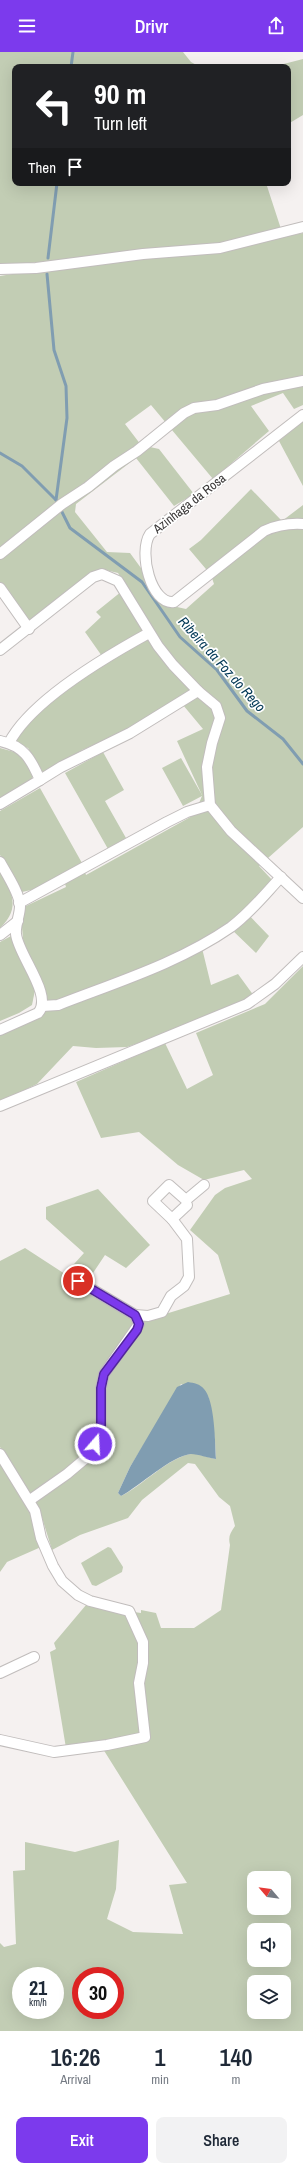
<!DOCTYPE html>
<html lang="en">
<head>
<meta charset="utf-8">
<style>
  :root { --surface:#fff; --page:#f2f2f3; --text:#1f2937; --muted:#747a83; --accent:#7c3aed }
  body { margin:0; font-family:"Archivo Narrow",sans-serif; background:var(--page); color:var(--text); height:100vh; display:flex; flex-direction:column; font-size:15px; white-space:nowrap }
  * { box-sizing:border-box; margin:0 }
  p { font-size:13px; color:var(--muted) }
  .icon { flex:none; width:22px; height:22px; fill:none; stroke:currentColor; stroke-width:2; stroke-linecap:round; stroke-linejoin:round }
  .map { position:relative; height:1979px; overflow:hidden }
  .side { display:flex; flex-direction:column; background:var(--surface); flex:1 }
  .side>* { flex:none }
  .banner { position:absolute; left:12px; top:12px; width:279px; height:122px; border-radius:8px; box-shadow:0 4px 16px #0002; background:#202124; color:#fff; overflow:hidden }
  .needle { width:26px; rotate:299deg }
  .fabs { position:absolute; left:247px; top:1819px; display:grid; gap:8px }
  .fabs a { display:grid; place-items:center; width:44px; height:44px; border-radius:8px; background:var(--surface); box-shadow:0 4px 16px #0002; font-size:20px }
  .speed { position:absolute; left:12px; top:1915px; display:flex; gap:8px; font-size:20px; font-weight:700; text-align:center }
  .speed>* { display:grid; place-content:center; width:52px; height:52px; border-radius:50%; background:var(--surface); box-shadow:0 4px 16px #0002; line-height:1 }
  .speed small { font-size:10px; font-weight:400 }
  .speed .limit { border:6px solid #d22; background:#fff; color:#111 }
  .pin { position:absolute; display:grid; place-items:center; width:34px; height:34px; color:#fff; margin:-17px; border:2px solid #fff; border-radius:50%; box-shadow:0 1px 4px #0007 }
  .me { position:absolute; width:44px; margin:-22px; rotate:19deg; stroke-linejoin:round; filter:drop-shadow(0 0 3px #0008) }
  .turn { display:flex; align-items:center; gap:14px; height:84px; padding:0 16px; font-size:18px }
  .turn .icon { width:52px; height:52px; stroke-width:2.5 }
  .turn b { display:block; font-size:28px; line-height:34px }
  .then { display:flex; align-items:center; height:38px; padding:0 16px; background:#0003; gap:8px; font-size:15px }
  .eta { display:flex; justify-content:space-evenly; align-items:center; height:68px; text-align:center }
  .eta b { font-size:24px; font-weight:600; line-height:28px }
  .primary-button { display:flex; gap:8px; margin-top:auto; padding:8px 16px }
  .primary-button a { flex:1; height:46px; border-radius:8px; background:var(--accent); color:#fff; font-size:16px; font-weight:600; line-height:46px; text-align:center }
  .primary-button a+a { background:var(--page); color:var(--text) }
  header { display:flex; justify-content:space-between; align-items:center; height:52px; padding:0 16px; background:var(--accent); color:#fff; font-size:18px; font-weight:600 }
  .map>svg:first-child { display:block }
  .green { fill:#c2cdb4; fill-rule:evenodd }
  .water { fill:#809db1 }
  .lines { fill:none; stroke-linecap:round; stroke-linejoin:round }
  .stream { stroke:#809db1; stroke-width:3 }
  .minor-casing { stroke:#c1bdbc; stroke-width:12 }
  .minor { stroke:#fff; stroke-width:10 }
  .route-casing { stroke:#51269a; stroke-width:10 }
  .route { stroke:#7c3aed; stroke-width:7 }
  .labels { text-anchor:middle; stroke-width:3.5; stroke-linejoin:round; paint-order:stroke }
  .street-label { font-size:13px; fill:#3c3a3a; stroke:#fff }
  .water-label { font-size:14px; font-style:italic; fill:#003755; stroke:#fff }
</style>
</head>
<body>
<header><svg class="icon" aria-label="menu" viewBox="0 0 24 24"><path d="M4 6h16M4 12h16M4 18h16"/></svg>Drivr<svg class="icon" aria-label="share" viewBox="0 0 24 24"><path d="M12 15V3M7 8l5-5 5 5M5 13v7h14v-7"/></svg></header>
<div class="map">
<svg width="303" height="1979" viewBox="0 0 303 1979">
  <rect width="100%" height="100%" fill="#f5f1f0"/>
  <g class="green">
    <path d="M0 0H183L191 10 200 15H15V131H266L281 177 222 192 30 211 0 212Z"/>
    <path d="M303 7V63L288 72V15H272Z"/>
    <path d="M303 181V353L294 357 283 341 251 354 269 379 213 427 151 353 125 372 141 393 159 397 194 442 174 454 136 406 76 452 75 460 107 500 130 501 168 553 186 557 214 532 211 523 189 497 201 488 251 437 282 469 303 453V775L259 814 273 829 244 858 269 884 256 901 229 875 201 892 211 933 238 922 254 944 233 958 127 995 96 996 73 994 37 1032 0 1050V976L39 956 42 940 24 897 21 865 26 854 66 835 62 822 40 836 22 840 0 803V759L40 736 82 811 86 823 194 763 202 744 183 754 162 716 181 706 202 743 177 689 203 677 178 647 126 679 82 698 44 722 28 696 3 688 104 607 85 580 101 565 96 560 127 535 118 521 101 517 31 573 0 532V224L92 209 268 188Z"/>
    <path d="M303 368V434L279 389Z"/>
    <path d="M0 696 18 701 32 720V729L0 749Z"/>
    <path d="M103 700 124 738 105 749 126 786 108 797 65 721Z"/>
    <path d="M0 817C11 840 22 855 0 876Z"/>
    <path d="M11 884 35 938 32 953 19 961 0 969V890Z"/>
    <path d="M303 914V1979H0V1891L4 1895 16 1892 13 1819 25 1818V1790L75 1800 119 1788 116 1837 107 1867 133 1880 183 1882 169 1833 187 1831 103 1697 66 1696 50 1600 56 1597 54 1591 86 1553 141 1561V1558L156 1561 161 1576H194L221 1558 230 1493C228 1485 230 1481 235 1474L230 1454 219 1445 195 1412 188 1411 142 1448 128 1466 80 1483 52 1498 39 1456 0 1395V1209L25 1196 65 1222 84 1201 46 1167V1155L98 1137 150 1193 126 1216 105 1203 87 1230 146 1268 230 1242 218 1203 190 1178 215 1143 225 1136 252 1127 244 1118 204 1128 178 1113 139 1080 101 1086 76 1030 165 991 187 1037 213 1023 196 981 265 952ZM181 1332 208 1344 215 1388 216 1407C208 1406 198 1401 191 1402 169 1405 142 1434 121 1444L118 1441 130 1415ZM254 1826H284V1856H254ZM254 1878H284V1908H254ZM21 1924H55V1958H21ZM81 1924H115V1958H81ZM254 1930H284V1960H254Z"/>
    <path d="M0 1409 30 1459 41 1495 7 1510 0 1520Z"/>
    <path d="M108 1495 111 1496 123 1515 122 1520 96 1534 92 1533 81 1511Z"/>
  </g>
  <path class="water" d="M188 1330C194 1331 200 1332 204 1337 215 1349 215 1391 216 1407 208 1406 198 1402 191 1402 171 1404 140 1434 121 1444L118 1441 130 1415 177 1335Z"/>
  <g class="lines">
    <g class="stream">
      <path d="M71 15 73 0"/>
      <path d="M48 206 57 131"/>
      <path d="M47 222 54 298 66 334 67 366 56 448 70 476 142 530 180 585 217 618 247 659 283 687 303 712"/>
      <path d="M0 401 22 414 56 448"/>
    </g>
    <g class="minor-casing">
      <g id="minor">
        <path d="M0 217 36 216 143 202 220 196 303 175"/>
        <path d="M303 363 150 482C138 500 151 553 174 550L264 479C277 473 288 471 303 472"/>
        <path d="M0 502 62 452 88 435 114 414 137 399 184 361 194 356 217 353 263 337 303 329"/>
        <path d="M0 536 29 577"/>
        <path d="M0 598 93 525 102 522 118 529 158 594 173 613 198 639"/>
        <path d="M0 689C24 694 31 707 40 728L0 752"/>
        <path d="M9 691C31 648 107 604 149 581"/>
        <path d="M40 728 61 715 130 681 198 639 216 654 220 666 212 691 207 715 210 753 231 779 303 846"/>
        <path d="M0 810C6 821 20 842 20 854 20 863 15 873 16 882 18 903 54 944 38 961L0 978"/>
        <path d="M19 851 167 770 187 760 210 753"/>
        <path d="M0 883 18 869"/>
        <path d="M42 954 58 953C117 930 179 911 231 875 250 861 265 842 281 825"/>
        <path d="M0 1054 247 952 275 932 303 905"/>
        <path d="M187 1153 172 1167 153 1149 169 1133 186 1148 204 1133"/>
        <path d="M135 1263 148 1264 162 1260 171 1244 184 1234 189 1225 187 1187 172 1167"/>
        <path d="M0 1402 35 1459 41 1486 53 1514 62 1529 78 1543 90 1549 129 1559 143 1590V1611L139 1631 145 1685 107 1693 54 1700 0 1688"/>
        <path d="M30 1448 67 1422 86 1406 95 1393 101 1381V1336L104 1322 139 1272 135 1263 78 1229"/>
        <path d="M0 1621 34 1605"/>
      </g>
    </g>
    <use href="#minor" class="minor"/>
  </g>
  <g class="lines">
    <g class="route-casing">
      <path id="route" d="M78 1229 135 1263 139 1272 137 1278 104 1322 101 1336V1381L95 1392"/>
    </g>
    <use href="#route" class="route"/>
  </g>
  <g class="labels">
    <g class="street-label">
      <text transform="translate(189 451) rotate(-38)" y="5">Azinhaga da Rosa</text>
    </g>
    <g class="water-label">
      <text transform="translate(222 612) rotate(48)" y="5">Ribeira da Foz do Rego</text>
    </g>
  </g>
</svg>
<div class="fabs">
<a><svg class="needle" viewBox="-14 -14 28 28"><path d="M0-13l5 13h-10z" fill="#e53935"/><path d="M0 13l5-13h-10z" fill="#747a83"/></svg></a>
<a><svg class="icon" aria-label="sound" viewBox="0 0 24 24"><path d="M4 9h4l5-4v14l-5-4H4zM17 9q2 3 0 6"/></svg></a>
<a><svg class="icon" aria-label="layers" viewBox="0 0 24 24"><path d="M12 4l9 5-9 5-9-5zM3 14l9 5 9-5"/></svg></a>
</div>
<div class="speed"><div>21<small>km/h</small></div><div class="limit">30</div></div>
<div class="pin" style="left:78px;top:1229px;background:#d93025"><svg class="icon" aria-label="arrive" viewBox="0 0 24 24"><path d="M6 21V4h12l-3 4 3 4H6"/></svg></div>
<svg class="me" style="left:95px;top:1392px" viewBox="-20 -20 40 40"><circle r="17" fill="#7c3aed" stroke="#fff" stroke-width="3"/><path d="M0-11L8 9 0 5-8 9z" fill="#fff"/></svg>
<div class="banner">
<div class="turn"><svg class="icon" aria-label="left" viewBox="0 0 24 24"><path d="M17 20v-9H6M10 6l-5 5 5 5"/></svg><div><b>90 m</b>Turn left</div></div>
<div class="then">Then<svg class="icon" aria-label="arrive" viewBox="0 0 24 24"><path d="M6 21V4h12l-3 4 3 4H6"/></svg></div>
</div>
</div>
<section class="side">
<div class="eta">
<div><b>16:26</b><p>Arrival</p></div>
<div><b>1</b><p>min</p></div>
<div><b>140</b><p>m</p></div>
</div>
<div class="primary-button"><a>Exit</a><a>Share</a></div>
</section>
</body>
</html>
